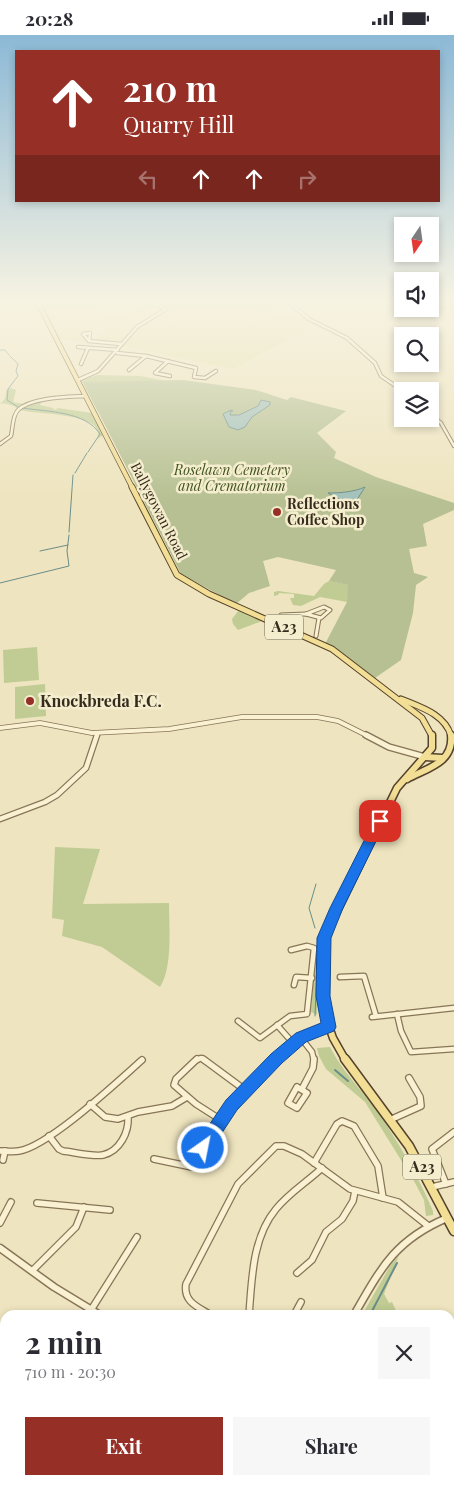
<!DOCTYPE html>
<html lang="en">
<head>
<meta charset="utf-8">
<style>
  :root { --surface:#fff; --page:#f7f7f7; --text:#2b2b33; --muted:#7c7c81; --accent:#963026 }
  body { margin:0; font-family:"Playfair Display",serif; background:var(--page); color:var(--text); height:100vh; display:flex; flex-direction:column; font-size:19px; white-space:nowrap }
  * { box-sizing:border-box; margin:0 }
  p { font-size:16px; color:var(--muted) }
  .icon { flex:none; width:28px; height:28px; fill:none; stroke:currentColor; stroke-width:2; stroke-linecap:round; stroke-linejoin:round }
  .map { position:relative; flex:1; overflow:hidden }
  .drawer { position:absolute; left:0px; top:1275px; width:455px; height:175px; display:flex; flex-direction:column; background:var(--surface); border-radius:15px 15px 0 0; box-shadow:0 2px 8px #0003 }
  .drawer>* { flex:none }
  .hud { position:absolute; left:15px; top:15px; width:425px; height:152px; border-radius:0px; box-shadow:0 2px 8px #0003; background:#963026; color:#fff; overflow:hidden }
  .needle { width:32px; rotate:193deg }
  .tools { position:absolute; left:394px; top:182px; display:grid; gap:10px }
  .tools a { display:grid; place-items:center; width:45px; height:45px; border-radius:0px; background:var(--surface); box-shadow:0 2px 8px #0003; font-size:25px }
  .pin { position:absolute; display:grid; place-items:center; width:42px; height:42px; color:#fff; margin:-21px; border-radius:10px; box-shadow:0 2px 8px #0006 }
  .me { position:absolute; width:55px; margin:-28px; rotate:33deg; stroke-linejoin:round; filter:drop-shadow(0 0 4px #0008) }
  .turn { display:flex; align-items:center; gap:18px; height:105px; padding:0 25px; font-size:22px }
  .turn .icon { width:65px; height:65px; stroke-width:2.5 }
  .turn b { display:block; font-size:35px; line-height:42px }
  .lanes { display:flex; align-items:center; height:48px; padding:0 25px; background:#0003; justify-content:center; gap:25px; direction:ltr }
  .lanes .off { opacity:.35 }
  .round { display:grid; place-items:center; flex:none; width:52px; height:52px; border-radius:0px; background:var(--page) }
  .head { display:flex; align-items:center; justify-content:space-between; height:85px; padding:0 25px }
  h1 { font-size:30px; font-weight:700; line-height:38px }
  .button { display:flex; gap:10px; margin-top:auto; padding:10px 25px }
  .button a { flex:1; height:58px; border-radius:0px; background:var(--accent); color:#fff; font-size:20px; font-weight:700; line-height:58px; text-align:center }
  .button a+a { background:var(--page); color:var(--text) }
  .status { display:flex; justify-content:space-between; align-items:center; height:35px; padding:0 25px; background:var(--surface); direction:ltr }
  .status svg { height:14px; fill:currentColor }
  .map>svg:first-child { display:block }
  .farmland { fill:#e4e0ac }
  .green { fill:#c0cc93 }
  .cemetery { fill:#b6c092 }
  .water { fill:#a2c0ba; stroke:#698d88 }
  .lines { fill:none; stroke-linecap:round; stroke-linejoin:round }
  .stream-far1 { stroke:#698d88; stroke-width:1 }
  .stream { stroke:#698d88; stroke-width:2 }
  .minor-far3-casing { stroke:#877557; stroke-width:4.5 }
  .minor-far2-casing { stroke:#877557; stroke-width:5 }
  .minor-far1-casing { stroke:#877557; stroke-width:7 }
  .minor-casing { stroke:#877557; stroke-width:8 }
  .tertiary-far2-casing { stroke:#877557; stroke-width:5.5 }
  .tertiary-far1-casing { stroke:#877557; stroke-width:8 }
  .tertiary-casing { stroke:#877557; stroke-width:9 }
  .primary-far3-casing { stroke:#54422c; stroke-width:5.5 }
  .primary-far2-casing { stroke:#54422c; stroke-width:7 }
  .primary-far1-casing { stroke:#54422c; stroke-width:9 }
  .primary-casing { stroke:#54422c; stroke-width:11 }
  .minor-far3 { stroke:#f9f1d2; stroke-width:2.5 }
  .minor-far2 { stroke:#f9f1d2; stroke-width:3 }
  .minor-far1 { stroke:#f9f1d2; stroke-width:4.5 }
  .minor { stroke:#f9f1d2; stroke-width:5.5 }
  .tertiary-far2 { stroke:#f9f1d2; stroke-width:4 }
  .tertiary-far1 { stroke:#f9f1d2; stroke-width:5 }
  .tertiary { stroke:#f9f1d2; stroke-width:6 }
  .primary-far3 { stroke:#f3de95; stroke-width:4 }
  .primary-far2 { stroke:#f3de95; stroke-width:5 }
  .primary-far1 { stroke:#f3de95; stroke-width:6 }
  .primary { stroke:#f3de95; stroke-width:8 }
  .route { fill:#1a73e8; stroke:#114b97 }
  .poi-dot { fill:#963026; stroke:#f5eece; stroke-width:2 }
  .labels { text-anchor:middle; stroke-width:5; stroke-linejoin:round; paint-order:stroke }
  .far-park-label { font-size:14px; font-style:italic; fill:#425322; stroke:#f5eece }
  .far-poi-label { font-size:14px; font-weight:bold; fill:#362b1c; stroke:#f5eece; text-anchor:start }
  .far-street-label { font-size:14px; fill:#362b1c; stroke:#f5eece }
  .shield { fill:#f5eece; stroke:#6f6651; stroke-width:1 }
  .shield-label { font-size:15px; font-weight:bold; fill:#362b1c }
  .poi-label { font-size:16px; font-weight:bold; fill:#362b1c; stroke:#f5eece; text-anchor:start }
</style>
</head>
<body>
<div class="status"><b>20:28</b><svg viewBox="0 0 49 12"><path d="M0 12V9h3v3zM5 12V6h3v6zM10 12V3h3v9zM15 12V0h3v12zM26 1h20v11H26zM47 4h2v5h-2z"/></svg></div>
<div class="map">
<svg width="454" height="1450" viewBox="0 0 454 1450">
  <rect width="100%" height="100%" fill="#eee4bf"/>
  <g class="farmland">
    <path d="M38 264H103L96 267 98 269 93 272 104 277 91 286 107 277 141 286 119 308 96 307 106 293 96 291 93 296 81 297 83 304 90 308 59 304Z"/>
    <path d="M145 264H289L287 267 269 276 282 281 298 276 317 289 233 334 122 311 138 292 157 281 197 302 159 280 170 273Z"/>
    <path d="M148 266 165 274 143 285 127 279Z"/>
  </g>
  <g class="green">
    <path d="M430 264H454V274L436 275 430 270Z"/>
    <path d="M97 340 140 341 167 346 183 345 100 374 98 377 82 347V345Z"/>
    <path d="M10 353 16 355 13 367 30 370 48 365 41 368 40 370 53 373 55 375 58 373 92 378 104 400 97 404C109 377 34 380 21 375 15 372 8 367 0 369L5 364 6 356Z"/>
    <path d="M329 546 349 550 347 567 320 562 301 571 293 570 290 563H294V559L279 558 278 560 274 561V557L278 556 314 561 324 549Z"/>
    <path d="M239 575 262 586 238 595 233 589 232 584Z"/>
    <path d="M37 612 39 645 4 648 3 615Z"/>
    <path d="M45 649 46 681 15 684V652Z"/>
    <path d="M55 812 100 814 83 869 169 868C169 892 173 932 160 952L102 912 62 901 64 885 52 883Z"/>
    <path d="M316 910H319L317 980 311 977Z"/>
    <path d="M330 1012C342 1036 361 1054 377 1076 399 1108 418 1141 433 1176V1180L426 1181 424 1165 414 1146 365 1067 326 1034 319 1021 317 1013Z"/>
    <path d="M399 1220 384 1259 389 1268 392 1267 398 1280H362L390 1231Z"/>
  </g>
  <path class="cemetery" d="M183 345 256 355 287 365 291 362 346 376 317 398 336 417 334 423 376 442 454 468V475L423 489 427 511 409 514 414 538 428 542 416 550 413 578 401 625 375 643 337 615 325 609 347 567 348 550 329 546 336 535 278 522 263 526 270 551 249 558 236 569 181 539 83 347Z"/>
  <g class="water">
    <path d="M261 365 270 367V370L252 382 245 392 238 395 229 392 223 379 231 375 233 376H231L230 380H239L258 371Z"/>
    <path d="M365 452 353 471 328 458C340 458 354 457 365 452Z"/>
  </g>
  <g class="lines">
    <g class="stream-far1">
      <path d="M0 315H5L9 320"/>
      <path d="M10 321 18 329 16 336 18 341 8 354 7 365 18 372"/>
      <path d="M23 373C48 377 85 376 100 399L88 417"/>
      <path d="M75 438 87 418"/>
      <path d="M69 497 73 440"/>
      <path d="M40 516 68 510"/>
      <path d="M0 548 69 531 67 516 69 500"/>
      <path d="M315 893 309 873 316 849"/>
      <path d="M315 981 318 909"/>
    </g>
    <g class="stream">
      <path d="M335 1035 348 1046"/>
      <path d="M370 1280 397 1228"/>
    </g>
    <g class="minor-far3-casing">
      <g id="minor-far3">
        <path d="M290 264 289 268 309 284 347 303 375 328 381 341 403 356"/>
        <path d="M90 298 89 306 83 299Z"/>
        <path d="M89 306 121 309"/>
        <path d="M78 312 118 315"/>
        <path d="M117 318 146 321 196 333 194 342 205 343 216 336"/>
        <path d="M168 326 155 338 170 341"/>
        <path d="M81 329 88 313"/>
        <path d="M129 335 146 321"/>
        <path d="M78 345 98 336 137 292 166 274 144 264"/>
        <path d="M430 379 441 388 454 411"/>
        <path d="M0 409 11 401C13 393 12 381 18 375 31 362 68 362 86 361"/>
      </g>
    </g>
    <g class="minor-far2-casing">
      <g id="minor-far2">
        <path d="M324 572 330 575 321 583 306 579Z"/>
        <path d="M273 588 281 580 306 579"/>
        <path d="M316 601 319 583"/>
        <path d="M97 701 98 698"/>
      </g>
    </g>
    <g class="minor-far1-casing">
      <g id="minor-far1">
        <path d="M0 784 45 767 57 760 86 733 97 700"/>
        <path d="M340 942 364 941 376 981"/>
        <path d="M294 950 296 942 312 943"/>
        <path d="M397 979 401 996 411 1017 454 1014"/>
        <path d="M372 982 454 973"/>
        <path d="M238 986 260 1003 290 981 307 979 314 913 307 911 291 915"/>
        <path d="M277 990 293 1008"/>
        <path d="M301 1003 312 1017 314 1026"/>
        <path d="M195 1026 201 1023 205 1026"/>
        <path d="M274 1026 301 1003 329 991"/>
      </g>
    </g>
    <g class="minor-casing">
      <g id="minor">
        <path d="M197 1024 176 1044 174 1050 196 1069 221 1085"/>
        <path d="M203 1024 245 1055"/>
        <path d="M297 1052 307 1058 297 1073 288 1068Z"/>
        <path d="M302 1054 313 1033 314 1024"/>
        <path d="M90 1069 105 1082 118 1084 138 1077 172 1071 187 1062"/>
        <path d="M392 1084 421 1071 420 1062 409 1043"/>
        <path d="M49 1101 59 1114 63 1116C73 1117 94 1122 103 1120 120 1116 129 1097 128 1082"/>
        <path d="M0 1116C6 1116 13 1117 19 1116 49 1111 117 1047 142 1025"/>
        <path d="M154 1124 192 1132 233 1070 276 1024"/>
        <path d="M3 1125 5 1116"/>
        <path d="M314 1128 337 1089 342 1086 354 1091 378 1131 383 1163"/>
        <path d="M446 1149 432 1114 454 1097"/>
        <path d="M432 1152 454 1147"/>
        <path d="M37 1168 110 1175"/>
        <path d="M0 1188 11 1167"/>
        <path d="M32 1236 76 1192 84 1172"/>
        <path d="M297 1238 312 1225 326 1197 342 1184 353 1166 355 1156"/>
        <path d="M91 1275 137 1202"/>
        <path d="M211 1280C198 1272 183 1267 186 1249L238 1149 276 1111H284L302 1119 350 1154 398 1167 427 1190"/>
        <path d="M249 1280C252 1244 252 1203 276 1174 289 1158 307 1147 322 1133"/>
        <path d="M294 1280 301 1267"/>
        <path d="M0 1323 5 1326"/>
        <path d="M450 1334 454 1332"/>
        <path d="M44 1445V1450"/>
        <path d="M185 1445 194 1450"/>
        <path d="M305 1445 313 1450"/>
        <path d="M445 1445 448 1450"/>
        <path d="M123 1450 182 1445"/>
        <path d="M200 1450 204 1445"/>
      </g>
    </g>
    <g class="tertiary-far2-casing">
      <path id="tertiary-far2" d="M0 693 40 688 92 698 169 694 242 682H317L338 686 368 701"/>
    </g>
    <g class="tertiary-far1-casing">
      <path id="tertiary-far1" d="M366 700 389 712 425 722"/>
    </g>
    <g class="tertiary-casing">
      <g id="tertiary">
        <path d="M0 1213 54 1252 100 1280"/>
        <path d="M354 1280C381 1233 395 1205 447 1183"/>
        <path d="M275 1450 276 1445"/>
      </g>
    </g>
    <g class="primary-far3-casing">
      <path id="primary-far3" d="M36 264 133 454"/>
    </g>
    <g class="primary-far2-casing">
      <g id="primary-far2">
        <path d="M132 452 177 540 209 559 332 614 422 683 432 701"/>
        <path d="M401 664C420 672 445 679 451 701"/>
      </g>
    </g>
    <g class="primary-far1-casing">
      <g id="primary-far1">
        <path d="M425 722 442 723"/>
        <path d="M407 744C427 733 454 728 451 700"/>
        <path d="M346 1026 333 1003 325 980 323 947 324 903 397 753 432 713V700"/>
      </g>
    </g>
    <g class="primary-casing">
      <path id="primary" d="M345 1024 409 1111 454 1196"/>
    </g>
    <use href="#minor-far3" class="minor-far3"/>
    <use href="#minor-far2" class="minor-far2"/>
    <use href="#minor-far1" class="minor-far1"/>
    <use href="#minor" class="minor"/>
    <use href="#tertiary-far2" class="tertiary-far2"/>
    <use href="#tertiary-far1" class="tertiary-far1"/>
    <use href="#tertiary" class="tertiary"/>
    <use href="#primary-far3" class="primary-far3"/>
    <use href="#primary-far2" class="primary-far2"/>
    <use href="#primary-far1" class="primary-far1"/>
    <use href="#primary" class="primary"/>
  </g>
  <linearGradient id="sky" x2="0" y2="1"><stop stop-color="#8cb9d6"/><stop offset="0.57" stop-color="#f7f3e2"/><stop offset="1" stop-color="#f7f3e2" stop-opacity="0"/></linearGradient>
  <rect width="454" height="467" fill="url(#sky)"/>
  <path class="route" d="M380 781 386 786 343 873 331 903 330 961 336 992 334 996 306 1007 282 1028 237 1075 208 1119 203 1121 197 1119 195 1113 197 1108 226 1065 271 1019 296 998 321 988 316 961 317 903 330 873 374 786Z"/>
  <g class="poi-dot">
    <circle cx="277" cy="477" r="5"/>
    <circle cx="30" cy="666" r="5"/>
  </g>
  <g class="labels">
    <g class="far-park-label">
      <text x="232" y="440">Roselawn Cemetery<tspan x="232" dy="16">and Crematorium</tspan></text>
    </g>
    <g class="far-poi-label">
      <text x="287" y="474">Reflections<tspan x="287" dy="16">Coffee Shop</tspan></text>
    </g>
    <g class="far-street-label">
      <text transform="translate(159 476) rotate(63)" y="5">Ballygowan Road</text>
    </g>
    <g class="shield">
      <rect x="265" y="579.5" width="38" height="25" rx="4"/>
      <rect x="403" y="1119.5" width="38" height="25" rx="4"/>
    </g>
    <g class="shield-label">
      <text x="284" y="597">A23</text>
      <text x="422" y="1137">A23</text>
    </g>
    <g class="poi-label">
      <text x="40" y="672">Knockbreda F.C.</text>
    </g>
  </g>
</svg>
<div class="tools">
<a><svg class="needle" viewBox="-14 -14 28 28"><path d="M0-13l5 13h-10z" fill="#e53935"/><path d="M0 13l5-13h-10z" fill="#7c7c81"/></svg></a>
<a><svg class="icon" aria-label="sound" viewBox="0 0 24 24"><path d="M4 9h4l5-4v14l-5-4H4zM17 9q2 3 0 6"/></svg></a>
<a><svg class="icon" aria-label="search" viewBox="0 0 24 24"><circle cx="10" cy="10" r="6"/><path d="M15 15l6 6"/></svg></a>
<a><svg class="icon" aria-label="layers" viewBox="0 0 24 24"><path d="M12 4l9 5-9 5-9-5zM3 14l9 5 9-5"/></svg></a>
</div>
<div class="pin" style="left:380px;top:786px;background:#d93025"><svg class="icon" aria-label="arrive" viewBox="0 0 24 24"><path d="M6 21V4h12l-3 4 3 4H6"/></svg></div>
<svg class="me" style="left:203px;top:1113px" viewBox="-20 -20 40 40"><circle r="17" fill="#1a73e8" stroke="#fff" stroke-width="3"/><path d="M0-11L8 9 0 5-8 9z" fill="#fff"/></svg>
<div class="hud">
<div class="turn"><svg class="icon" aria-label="ahead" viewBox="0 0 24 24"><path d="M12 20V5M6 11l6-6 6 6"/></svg><div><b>210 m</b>Quarry Hill</div></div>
<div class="lanes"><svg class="icon off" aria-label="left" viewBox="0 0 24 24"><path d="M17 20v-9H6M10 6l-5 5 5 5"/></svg><svg class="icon" aria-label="ahead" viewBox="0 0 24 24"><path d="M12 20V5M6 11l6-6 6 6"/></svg><svg class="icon" aria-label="ahead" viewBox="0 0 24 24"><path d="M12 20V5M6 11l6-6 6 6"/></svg><svg class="icon off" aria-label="right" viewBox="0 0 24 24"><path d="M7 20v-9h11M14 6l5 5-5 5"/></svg></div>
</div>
<section class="drawer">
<div class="head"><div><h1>2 min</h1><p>710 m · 20:30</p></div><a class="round"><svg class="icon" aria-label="close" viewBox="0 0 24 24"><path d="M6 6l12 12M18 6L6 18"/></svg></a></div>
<div class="button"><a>Exit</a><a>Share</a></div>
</section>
</div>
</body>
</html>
